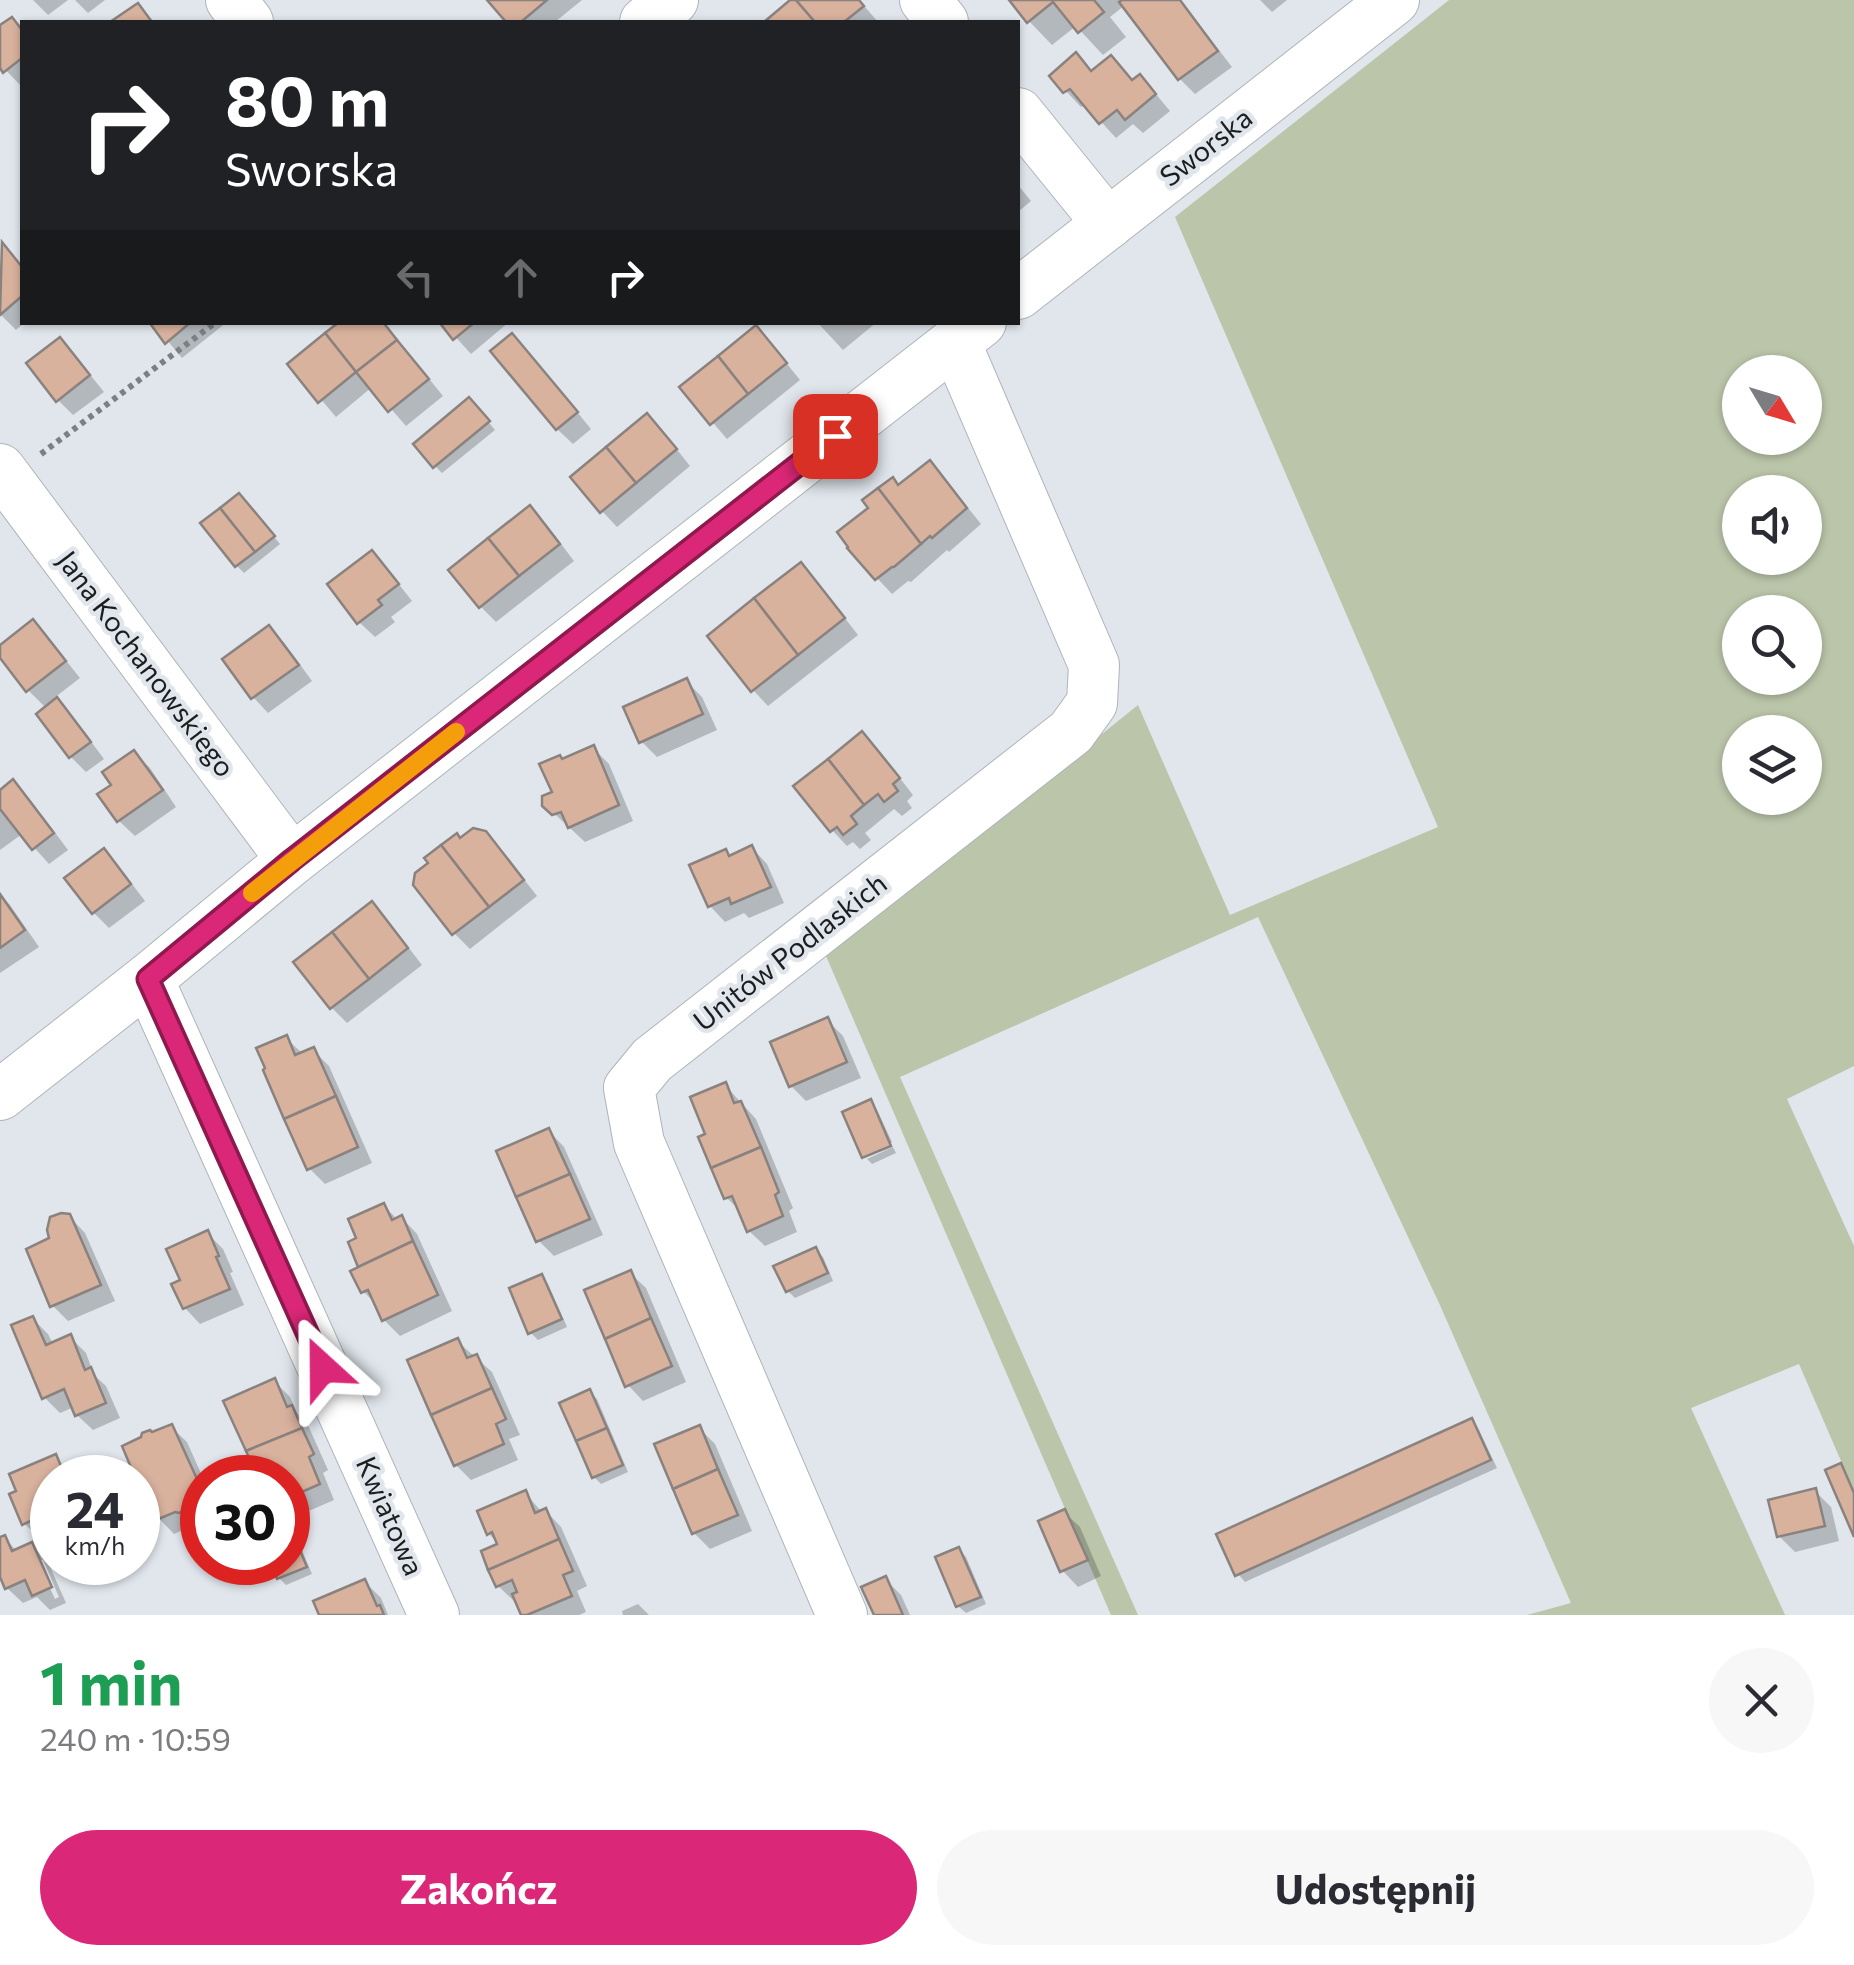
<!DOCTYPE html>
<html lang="pl">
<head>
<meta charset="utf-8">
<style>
  :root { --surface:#fff; --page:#f7f7f7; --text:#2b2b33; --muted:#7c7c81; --accent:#db2777 }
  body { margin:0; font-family:Commissioner,sans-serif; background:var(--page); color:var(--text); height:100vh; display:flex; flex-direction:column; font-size:38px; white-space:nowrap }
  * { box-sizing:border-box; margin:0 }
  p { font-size:32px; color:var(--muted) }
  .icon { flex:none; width:55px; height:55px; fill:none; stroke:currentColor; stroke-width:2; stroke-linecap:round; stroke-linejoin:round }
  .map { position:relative; height:1615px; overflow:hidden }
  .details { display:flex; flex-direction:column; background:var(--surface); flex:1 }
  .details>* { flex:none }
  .banner { position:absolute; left:20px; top:20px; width:1000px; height:305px; border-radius:0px; box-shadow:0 2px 8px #0004; background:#202124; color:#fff; overflow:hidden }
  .needle { width:65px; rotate:128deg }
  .fabs { position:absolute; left:1722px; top:355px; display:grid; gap:20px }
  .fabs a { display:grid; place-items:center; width:100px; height:100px; border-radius:50%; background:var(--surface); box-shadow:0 2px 8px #0004; font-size:50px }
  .speed { position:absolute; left:30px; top:1455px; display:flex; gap:20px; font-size:50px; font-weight:700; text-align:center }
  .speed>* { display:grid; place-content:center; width:130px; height:130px; border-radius:50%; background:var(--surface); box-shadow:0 2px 8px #0004; line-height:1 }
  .speed small { font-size:25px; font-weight:400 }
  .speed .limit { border:15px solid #d22; background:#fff; color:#111 }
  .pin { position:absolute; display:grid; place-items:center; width:85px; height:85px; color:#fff; margin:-42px; border-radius:20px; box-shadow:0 5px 15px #0006 }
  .me { position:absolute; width:110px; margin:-55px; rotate:336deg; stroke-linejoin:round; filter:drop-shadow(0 0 8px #0008) }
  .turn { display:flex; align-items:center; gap:35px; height:210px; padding:0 40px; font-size:45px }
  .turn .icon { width:130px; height:130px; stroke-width:2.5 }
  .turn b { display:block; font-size:70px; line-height:85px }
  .lanes { display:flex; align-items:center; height:95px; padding:0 40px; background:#0003; justify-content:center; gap:50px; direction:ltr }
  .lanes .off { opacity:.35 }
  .round { display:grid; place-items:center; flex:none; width:105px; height:105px; border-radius:52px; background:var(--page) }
  .overview { display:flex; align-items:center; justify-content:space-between; height:170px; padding:0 40px }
  h1 { font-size:60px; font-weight:700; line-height:75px; color:#1e9e55 }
  .action { display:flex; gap:20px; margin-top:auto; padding:20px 40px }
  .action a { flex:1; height:115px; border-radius:60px; background:var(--accent); color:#fff; font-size:40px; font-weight:700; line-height:115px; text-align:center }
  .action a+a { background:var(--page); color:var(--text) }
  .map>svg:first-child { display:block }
  .green { fill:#bac5a9; fill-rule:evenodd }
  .shadow { fill:#0003; fill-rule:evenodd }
  .building { fill:#d9b29e; stroke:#8a827f; stroke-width:2.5 }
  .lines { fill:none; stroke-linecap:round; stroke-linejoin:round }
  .minor-casing { stroke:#aeb4ba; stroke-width:52 }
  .path { stroke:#7c8084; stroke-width:6; stroke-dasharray:5 5; stroke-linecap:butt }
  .minor { stroke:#fff; stroke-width:50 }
  .route-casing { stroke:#8e194d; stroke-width:25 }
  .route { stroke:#db2777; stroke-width:18 }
  .slow { stroke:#f59e0b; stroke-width:18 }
  .labels { text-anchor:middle; stroke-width:9; stroke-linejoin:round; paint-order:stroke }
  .street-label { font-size:28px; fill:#1b1d1f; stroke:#e0e6ec }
</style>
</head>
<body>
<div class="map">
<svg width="1854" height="1615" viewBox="0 0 1854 1615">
  <rect width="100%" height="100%" fill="#e0e6ec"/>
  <path class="green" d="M1449 0H1854V1066L1787 1099 1854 1246V1491L1799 1364 1691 1408 1785 1615H1527L1571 1603 1439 1303 1258 917 900 1077 1138 1615H1111L826 956 1138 705 1230 915 1438 827 1175 217ZM1740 372H1805V438H1740ZM1740 492H1805V558H1740ZM1740 612H1805V678H1740ZM1740 732H1805V798H1740Z"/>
  <g class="shadow">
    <path d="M33 0H68L48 15Z"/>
    <path d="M75 0H105L88 13Z"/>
    <path d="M490 0H582L555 22H509Z"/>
    <path d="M794 0H859L878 22H768Z"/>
    <path d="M1012 0H1180L1232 67 1195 94 1180 79 1125 5 1110 17 1126 37 1103 55 1076 26 1052 45 1029 21Z"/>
    <path d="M1260 0H1287L1272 12Z"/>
    <path d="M12 20 22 31V85L21 86 0 64V29Z"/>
    <path d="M1076 56 1093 72 1133 82 1155 93 1170 111 1143 133 1133 124 1116 138 1085 104 1081 107 1052 76Z"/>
    <path d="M1018 185 1031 201 1018 212Z"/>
    <path d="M1 245 22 267V322H25L16 330 0 314Z"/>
    <path d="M152 322H227L182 358Z"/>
    <path d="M383 322 443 396 406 426 372 387 336 417 291 364Z"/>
    <path d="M442 322H509L471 354Z"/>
    <path d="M817 322H877L843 350Z"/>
    <path d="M60 340 75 356 104 392 73 415 58 400Z"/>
    <path d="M771 344 800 380 727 439 683 388Z"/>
    <path d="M528 352 591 429 573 444 557 429Z"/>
    <path d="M476 407 495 430 442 473 435 466Z"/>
    <path d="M663 432 690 466 617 527 602 511Z"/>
    <path d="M930 463 945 479 981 524 949 552 947 550 911 582 908 581 892 594 877 578Z"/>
    <path d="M246 503 280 544 244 573 237 566Z"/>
    <path d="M530 509 546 524 574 561 496 622 481 607Z"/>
    <path d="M372 553 387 569 412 601 391 617 395 622 375 637 359 622Z"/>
    <path d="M800 565 816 581 858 635 768 706 753 690Z"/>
    <path d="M33 622 48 638 80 678 54 698 72 716 104 759 86 772 71 757 47 709 28 690 0 654V648Z"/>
    <path d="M269 628 285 644 312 681 268 713 253 697Z"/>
    <path d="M686 681 702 697 717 730 657 757 641 741Z"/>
    <path d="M862 735 878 750 913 795 907 801 912 808 902 816 894 809 865 833 871 840 860 849 853 842 847 846 832 830Z"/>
    <path d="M593 748 609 764 633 821 585 842 545 805 555 793 564 762Z"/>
    <path d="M134 753 150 768 176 807 135 836 119 821 101 795 114 786Z"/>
    <path d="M13 783 29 798 68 850 49 864 22 834 0 850V793Z"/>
    <path d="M484 833 501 850 537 896 470 949 454 933 416 884 461 840Z"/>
    <path d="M752 848 767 864 784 903 749 918 744 913 725 922 710 906 725 852 731 858Z"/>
    <path d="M104 851 119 867 145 901 109 928 94 913 68 879Z"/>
    <path d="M0 895 10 905 39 947 0 973Z"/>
    <path d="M371 905 387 920 422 965 347 1023 332 1008 296 963Z"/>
    <path d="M827 1020 843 1036 861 1078 806 1101 791 1086Z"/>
    <path d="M286 1038 303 1054 313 1050 329 1066 372 1163 325 1184 309 1168Z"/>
    <path d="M725 1085 756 1119 793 1208 789 1211 797 1232 765 1246 749 1231 742 1213 726 1197 709 1135Z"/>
    <path d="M870 1102 877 1110 892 1142 864 1155Z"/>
    <path d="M549 1131 564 1147 603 1235 554 1256 539 1241Z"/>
    <path d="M893 1147 896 1153 872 1164 867 1159Z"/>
    <path d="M384 1206 398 1220 402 1218 417 1234 452 1311 400 1336 384 1320 378 1306 363 1291 362 1268 351 1243 359 1239Z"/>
    <path d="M69 1216 85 1233 115 1301 68 1321 52 1305V1240Z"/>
    <path d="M207 1233 223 1249 233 1272 230 1273 244 1305 200 1324 185 1308Z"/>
    <path d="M816 1250 823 1257 833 1281 795 1298 788 1291Z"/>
    <path d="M630 1273 646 1288 686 1382 643 1401 628 1385Z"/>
    <path d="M541 1277 548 1284 567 1327 538 1340 530 1332Z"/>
    <path d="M33 1319 48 1334 53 1344 70 1337 86 1353 94 1375 106 1386 120 1418 93 1430 77 1415 74 1407 60 1413 44 1397Z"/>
    <path d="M457 1341 492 1372 520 1435 509 1439 518 1460 471 1480 456 1465Z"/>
    <path d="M274 1381 290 1397 297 1413 307 1423 328 1470 323 1473 334 1500 288 1520V1478Z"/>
    <path d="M590 1392 597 1399 628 1472 601 1484 594 1477Z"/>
    <path d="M1471 1421 1478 1428 1497 1468 1245 1582 1238 1574Z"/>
    <path d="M171 1427 187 1442 203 1478 201 1526 196 1528 192 1526 174 1534 138 1497V1478L133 1466Z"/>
    <path d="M699 1428 715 1444 752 1531 710 1549 694 1533Z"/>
    <path d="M55 1457 73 1478H52V1533L40 1539 24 1523Z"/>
    <path d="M1815 1491 1831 1507 1839 1541 1795 1552 1779 1536Z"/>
    <path d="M525 1493 542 1512 546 1511 561 1527 587 1586 577 1591 586 1612 579 1615H524L518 1600 514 1601 498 1586 500 1545 489 1534Z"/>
    <path d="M1064 1512 1080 1527 1101 1576 1078 1587 1063 1571 1041 1522Z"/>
    <path d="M290 1530 297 1538 312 1574 286 1585 279 1578 288 1562V1531Z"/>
    <path d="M4 1538 17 1551 31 1545 47 1560 66 1603 50 1610 37 1597 23 1603 7 1588 0 1571V1540ZM37 1560H43L59 1597 55 1599Z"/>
    <path d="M959 1550 966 1557 986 1604 966 1613 958 1606Z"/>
    <path d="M885 1579 901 1595 910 1615H876Z"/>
    <path d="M365 1582 381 1598 388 1615H322Z"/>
    <path d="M638 1604 649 1615H623L622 1611Z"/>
  </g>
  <g class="building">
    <path d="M487 0H547L521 22H506Z"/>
    <path d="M790 0H796L815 22H764Z"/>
    <path d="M796 0H859L864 6 844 22H815Z"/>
    <path d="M1009 0H1094L1104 12 1078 33 1053 2 1027 23Z"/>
    <path d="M1122 0H1180L1218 51 1178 80 1119 2Z"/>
    <path d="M138 3 152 22H110Z"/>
    <path d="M12 17 22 30V58L3 73 0 68V25Z"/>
    <path d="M1076 52 1091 71 1111 55 1132 80 1140 74 1156 94 1125 120 1117 110 1099 124 1070 89 1063 93 1049 76Z"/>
    <path d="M2 242 22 267V296L0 315Z"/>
    <path d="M149 322H191L165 344Z"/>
    <path d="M339 322H383L397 340 356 372 325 333Z"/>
    <path d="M439 322H475L453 340Z"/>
    <path d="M756 325 787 363 748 394 718 356Z"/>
    <path d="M325 333 356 372 318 403 287 364Z"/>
    <path d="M512 333 578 412 556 430 490 351Z"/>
    <path d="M60 337 90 375 56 402 26 363Z"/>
    <path d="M397 340 429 379 388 412 356 372Z"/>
    <path d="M718 356 748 394 710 425 679 387Z"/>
    <path d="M469 397 490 421 433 468 413 444Z"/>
    <path d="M647 413 677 449 636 483 606 447Z"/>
    <path d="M606 447 636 483 600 513 570 477Z"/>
    <path d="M930 460 967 508 932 538 930 536 921 544 878 488 893 477 898 485Z"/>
    <path d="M878 488 921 544 894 567H892L875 580 847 548 848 547 837 532 868 508 862 500Z"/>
    <path d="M239 493 275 536 255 552 220 508Z"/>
    <path d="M530 505 560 544 519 576 488 538Z"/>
    <path d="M220 508 255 552 235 567 200 523Z"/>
    <path d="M488 538 519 576 479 608 448 570Z"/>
    <path d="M372 550 399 584 378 600 382 605 357 624 327 584Z"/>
    <path d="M801 562 845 618 798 655 754 598Z"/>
    <path d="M754 598 798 655 751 692 707 636Z"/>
    <path d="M33 619 66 661 26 692 0 658V645Z"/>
    <path d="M269 625 299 665 251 699 222 659Z"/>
    <path d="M687 678 703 714 639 743 623 707Z"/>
    <path d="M57 697 91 742 69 758 36 714Z"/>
    <path d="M862 731 900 778 893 784 898 791 884 802 878 794 864 805 828 759Z"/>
    <path d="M594 745 619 805 568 828 561 812 552 815 542 806V796L552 792 539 764 560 755 562 759Z"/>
    <path d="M134 750 163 790 117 822 97 794 111 785 102 772Z"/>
    <path d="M828 759 864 805 851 816 857 824 843 835 837 827 830 832 793 786Z"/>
    <path d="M13 779 54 833 32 850 0 809V790Z"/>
    <path d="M473 828 486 831 524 880 489 907 441 845 457 833 460 838Z"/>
    <path d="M441 845 489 907 452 935 413 885 415 873 428 863 424 858Z"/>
    <path d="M752 845 771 887 731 904 729 898 708 907 689 865 726 849 729 856Z"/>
    <path d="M104 848 131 884 92 914 64 878Z"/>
    <path d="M0 894 25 930 0 948Z"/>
    <path d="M372 901 408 948 369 979 332 932Z"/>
    <path d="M332 932 369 979 330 1009 293 962Z"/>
    <path d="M828 1017 847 1062 789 1087 770 1042Z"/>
    <path d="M287 1035 295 1055 314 1047 336 1096 284 1119 263 1070 265 1068 256 1048Z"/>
    <path d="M726 1082 734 1103 741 1101 761 1147 711 1168 698 1137 705 1134 690 1097Z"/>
    <path d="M336 1096 358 1147 307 1170 284 1119Z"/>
    <path d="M871 1099 891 1146 862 1158 842 1112Z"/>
    <path d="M549 1128 570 1174 516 1197 496 1151Z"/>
    <path d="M761 1147 779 1192 775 1195 783 1216 747 1232 732 1196 724 1199 711 1168Z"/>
    <path d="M570 1174 590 1219 536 1242 516 1197Z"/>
    <path d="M384 1203 392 1220 402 1215 413 1241 358 1267 348 1242 356 1238 348 1219Z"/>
    <path d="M61 1213 70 1214 101 1285 50 1307 26 1249 49 1238 47 1230 50 1217Z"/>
    <path d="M208 1230 219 1256 216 1257 230 1289 183 1309 171 1284 180 1280 166 1249Z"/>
    <path d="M413 1241 438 1295 382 1321 368 1290 361 1293 350 1271Z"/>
    <path d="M816 1247 828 1273 786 1292 773 1266Z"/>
    <path d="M631 1270 651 1318 605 1339 584 1290Z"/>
    <path d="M542 1274 562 1319 528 1334 509 1288Z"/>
    <path d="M33 1316 46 1345 71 1334 85 1370 91 1367 106 1403 75 1416 64 1389 42 1399 11 1325Z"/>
    <path d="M651 1318 672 1366 625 1387 605 1339Z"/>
    <path d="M458 1338 467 1358 477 1354 492 1388 431 1415 407 1360Z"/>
    <path d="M275 1378 287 1407 292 1405 302 1428 246 1451 223 1401Z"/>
    <path d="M492 1388 506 1419 496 1424 504 1444 454 1466 431 1415Z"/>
    <path d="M590 1389 607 1428 576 1441 559 1403Z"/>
    <path d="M1472 1418 1491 1460 1235 1576 1216 1534Z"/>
    <path d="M172 1424 202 1490V1499L187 1506 186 1510 179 1513 175 1512 156 1520 148 1502 141 1505 138 1502V1478H124L123 1469 130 1465 122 1446 141 1437 142 1433 150 1430 152 1432Z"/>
    <path d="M700 1425 718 1469 673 1489 654 1444Z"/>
    <path d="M302 1428 314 1454 309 1457 320 1484 288 1498V1478H258L246 1451Z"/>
    <path d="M607 1428 623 1465 592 1478 576 1441Z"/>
    <path d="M56 1454 66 1478H52V1511L22 1525 9 1494 16 1491 9 1474Z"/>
    <path d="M1841 1463 1854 1493V1537L1825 1470Z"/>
    <path d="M718 1469 738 1515 692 1534 673 1489Z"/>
    <path d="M1816 1488 1825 1526 1777 1537 1768 1500Z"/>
    <path d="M526 1490 535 1513 546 1508 559 1539 488 1570 481 1551 497 1544 492 1532 487 1535 477 1511Z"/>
    <path d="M1065 1509 1088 1560 1060 1572 1038 1521Z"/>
    <path d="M290 1527 307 1567 277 1579 270 1562H288V1529Z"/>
    <path d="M5 1535 12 1551 32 1542 52 1587 32 1596 25 1580 5 1589 0 1577V1537Z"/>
    <path d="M559 1539 573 1571 563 1575 572 1596 527 1615H521L512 1594 517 1592 512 1580 496 1587 488 1570Z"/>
    <path d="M959 1547 981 1597 956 1607 935 1557Z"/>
    <path d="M886 1576 903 1615H874L861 1587Z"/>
    <path d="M365 1579 377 1606 380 1605 384 1615H319L313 1601Z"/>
  </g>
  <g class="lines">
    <g class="minor-casing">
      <g id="minor">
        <path d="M231 0 248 22"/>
        <path d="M925 0 943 22"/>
        <path d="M645 22 673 0"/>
        <path d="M1018 113 1108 224"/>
        <path d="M1018 294 1394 0"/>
        <path d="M0 469 292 860"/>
        <path d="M148 979 434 1615"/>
        <path d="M0 1095 148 979 292 860 981 322"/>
        <path d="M842 1615 639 1143 629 1088 652 1060 1071 732 1092 703 1094 665 955 342"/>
      </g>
    </g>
    <path class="path" d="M41 454 216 322"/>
    <use href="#minor" class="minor"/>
  </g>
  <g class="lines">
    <g class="route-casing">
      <path id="route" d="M323 1368 148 979 292 860 835 436"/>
    </g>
    <use href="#route" class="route"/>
    <path class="slow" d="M252 893 456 732"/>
  </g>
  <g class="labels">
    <g class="street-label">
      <text transform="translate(1206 147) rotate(-38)" y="10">Sworska</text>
      <text transform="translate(146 664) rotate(53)" y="10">Jana Kochanowskiego</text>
      <text transform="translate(790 952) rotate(-38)" y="10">Unitów Podlaskich</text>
      <text transform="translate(390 1516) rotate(66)" y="10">Kwiatowa</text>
    </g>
  </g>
</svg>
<div class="fabs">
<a><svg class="needle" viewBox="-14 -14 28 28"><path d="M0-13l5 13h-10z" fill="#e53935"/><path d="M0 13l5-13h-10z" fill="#7c7c81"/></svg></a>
<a><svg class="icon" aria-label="sound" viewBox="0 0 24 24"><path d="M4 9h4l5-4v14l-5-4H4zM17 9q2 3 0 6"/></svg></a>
<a><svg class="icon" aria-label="search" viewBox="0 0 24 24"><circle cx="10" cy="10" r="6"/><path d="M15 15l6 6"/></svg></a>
<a><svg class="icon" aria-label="layers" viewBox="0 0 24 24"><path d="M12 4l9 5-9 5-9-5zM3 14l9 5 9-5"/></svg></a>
</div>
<div class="speed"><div>24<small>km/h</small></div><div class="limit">30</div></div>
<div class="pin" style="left:835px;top:436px;background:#d93025"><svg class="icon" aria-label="arrive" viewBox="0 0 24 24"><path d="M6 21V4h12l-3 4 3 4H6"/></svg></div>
<svg class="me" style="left:323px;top:1368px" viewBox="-20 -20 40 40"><path d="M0-17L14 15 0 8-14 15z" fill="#db2777" stroke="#fff" stroke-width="4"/></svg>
<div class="banner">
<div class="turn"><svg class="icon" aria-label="right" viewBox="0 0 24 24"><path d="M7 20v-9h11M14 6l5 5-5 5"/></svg><div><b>80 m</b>Sworska</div></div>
<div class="lanes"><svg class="icon off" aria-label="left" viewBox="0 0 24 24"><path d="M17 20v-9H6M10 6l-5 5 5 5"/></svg><svg class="icon off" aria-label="ahead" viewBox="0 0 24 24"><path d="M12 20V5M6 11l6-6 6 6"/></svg><svg class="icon" aria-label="right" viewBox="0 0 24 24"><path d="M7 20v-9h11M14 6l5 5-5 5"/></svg></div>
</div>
</div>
<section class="details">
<div class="overview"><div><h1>1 min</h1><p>240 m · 10:59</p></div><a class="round"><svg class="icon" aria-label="close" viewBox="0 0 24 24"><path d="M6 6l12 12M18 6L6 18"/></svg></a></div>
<div class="action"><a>Zakończ</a><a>Udostępnij</a></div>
</section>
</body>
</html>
